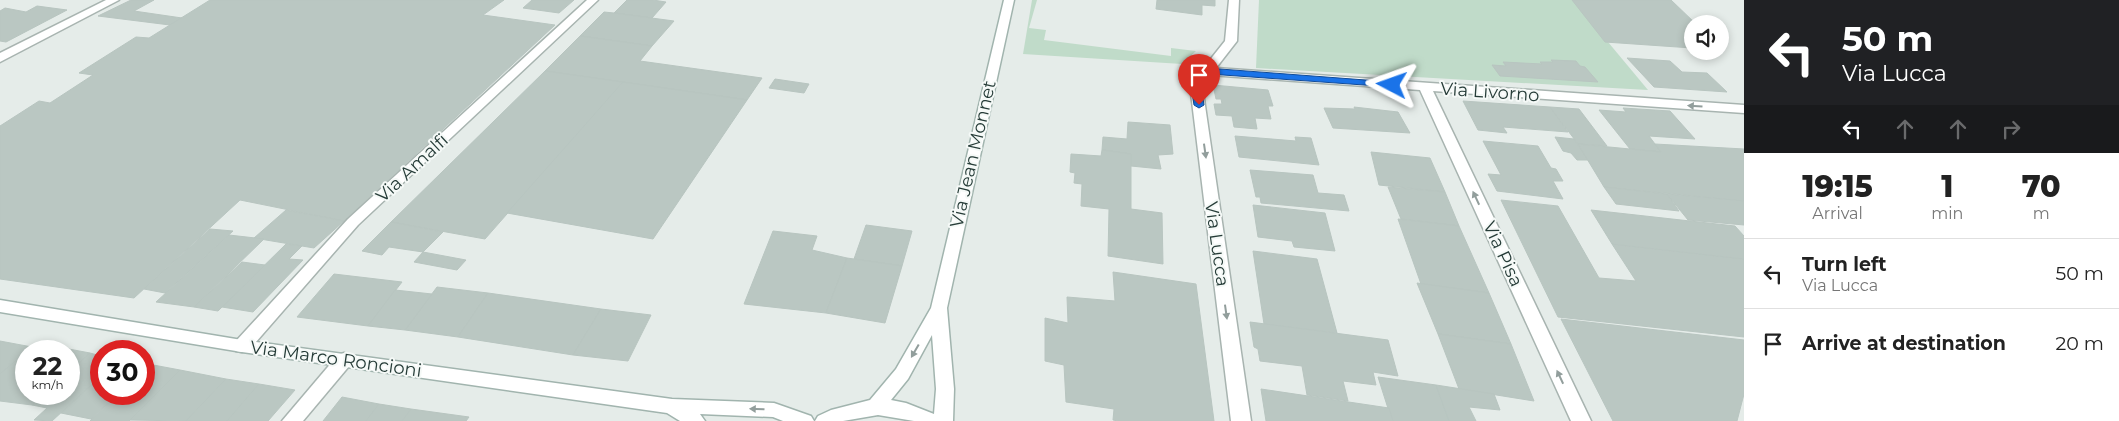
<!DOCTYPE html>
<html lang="en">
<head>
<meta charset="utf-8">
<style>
  :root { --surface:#fff; --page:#f6f6f6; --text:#222; --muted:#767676; --line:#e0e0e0 }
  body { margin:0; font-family:Montserrat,sans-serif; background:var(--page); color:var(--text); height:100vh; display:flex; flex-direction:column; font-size:19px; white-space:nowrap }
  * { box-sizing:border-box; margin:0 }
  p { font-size:16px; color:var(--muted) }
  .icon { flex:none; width:28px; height:28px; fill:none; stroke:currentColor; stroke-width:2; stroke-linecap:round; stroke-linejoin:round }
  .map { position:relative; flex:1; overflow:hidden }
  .panel { display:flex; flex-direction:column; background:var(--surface); width:375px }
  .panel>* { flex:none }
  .top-card { background:#202124; color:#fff; overflow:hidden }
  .buttons { position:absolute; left:1684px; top:15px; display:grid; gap:10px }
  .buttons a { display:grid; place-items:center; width:45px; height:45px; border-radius:50%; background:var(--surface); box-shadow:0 2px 8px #0003; font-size:25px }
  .speed { position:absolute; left:15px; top:340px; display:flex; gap:10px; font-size:25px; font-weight:700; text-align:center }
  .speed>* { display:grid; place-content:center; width:65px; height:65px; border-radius:50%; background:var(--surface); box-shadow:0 2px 8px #0003; line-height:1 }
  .speed small { font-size:12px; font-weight:400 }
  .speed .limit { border:8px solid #d22; background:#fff; color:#111 }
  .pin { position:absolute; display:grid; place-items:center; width:42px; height:42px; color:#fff; margin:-51px -21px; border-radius:50% 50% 50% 0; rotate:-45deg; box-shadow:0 0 5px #0007 }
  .pin .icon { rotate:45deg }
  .me { position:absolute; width:55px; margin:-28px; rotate:274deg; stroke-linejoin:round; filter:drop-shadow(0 0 4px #0008) }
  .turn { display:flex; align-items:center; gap:18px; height:105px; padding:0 15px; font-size:22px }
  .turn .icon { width:65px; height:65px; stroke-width:2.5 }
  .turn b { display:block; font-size:35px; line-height:42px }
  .lanes { display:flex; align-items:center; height:48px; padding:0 15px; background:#0003; justify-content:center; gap:25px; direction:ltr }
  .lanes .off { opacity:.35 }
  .eta { display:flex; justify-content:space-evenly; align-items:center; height:85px; text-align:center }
  .eta b { font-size:30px; font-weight:800; line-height:35px }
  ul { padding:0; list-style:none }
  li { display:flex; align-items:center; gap:15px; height:70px; padding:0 15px; border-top:1px solid var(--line) }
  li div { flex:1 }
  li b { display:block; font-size:19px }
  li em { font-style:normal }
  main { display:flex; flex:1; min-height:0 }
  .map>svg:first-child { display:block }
  .green { fill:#c0dbc9 }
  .building { fill:#bac7c2; stroke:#b8c5c0 }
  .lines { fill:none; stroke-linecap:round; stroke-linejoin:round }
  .street-casing { stroke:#a8b4b0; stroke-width:3 }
  .secondary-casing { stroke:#a1b4ae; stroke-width:3 }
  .street { fill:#fff; fill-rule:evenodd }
  .secondary { fill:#fff; fill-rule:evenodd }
  .oneway { fill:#929e9c }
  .route { fill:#1a73e8; stroke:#114b97 }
  .labels { text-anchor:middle; stroke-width:4; stroke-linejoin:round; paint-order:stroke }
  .street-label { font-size:18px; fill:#263c38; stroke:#f5f9f7 }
</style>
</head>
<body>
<main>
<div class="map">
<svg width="1744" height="421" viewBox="0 0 1744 421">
  <rect width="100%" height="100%" fill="#e5ece9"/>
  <g class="green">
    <path d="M1032 0H1037L1029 28 1046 30 1044 40 1171 56V48L1196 51 1182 64 1023 54Z"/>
    <path d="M1259 0H1573L1648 90 1256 68Z"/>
  </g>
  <g class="building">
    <path d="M131 0H154L134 11 182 18 170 25 98 16Z"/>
    <path d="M210 0H504L483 15 555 25 344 221 240 200 134 298 0 279V126L39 101 50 103 93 75 79 73 136 37 149 38Z"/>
    <path d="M532 0H574L559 13 523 8Z"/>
    <path d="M627 0H653L666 2 652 18 614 13Z"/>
    <path d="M1157 0H1215V6L1202 5V15L1156 9Z"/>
    <path d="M1572 0H1671L1696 24H1692V48L1605 42Z"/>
    <path d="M37 6 67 10 6 42 0 41V11L5 8 26 12Z"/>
    <path d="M604 12 614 13 674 21 652 46 580 36Z"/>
    <path d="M580 36 652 46 640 61 762 78 747 100 545 71Z"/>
    <path d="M1627 58 1670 61 1682 72 1707 73 1727 92 1654 87Z"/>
    <path d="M1551 60 1576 61 1580 66 1585 67 1598 82 1500 76 1492 65 1506 66 1503 62 1542 64 1540 62H1553Z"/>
    <path d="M545 71 623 82 485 239 391 222Z"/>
    <path d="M775 79 809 84 804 93 769 88Z"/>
    <path d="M623 82 747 100 653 239 507 213Z"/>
    <path d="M1213 85 1268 90 1273 106H1268L1271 119 1255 118 1257 129 1234 127 1232 116 1216 115 1214 104H1222L1221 99H1216Z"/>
    <path d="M1463 101 1550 107 1568 132 1503 127 1507 133 1478 130Z"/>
    <path d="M1354 107 1398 112 1410 133 1333 128 1324 108 1355 109Z"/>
    <path d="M1550 107 1579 109 1607 146 1578 144Z"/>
    <path d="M1623 108 1670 111 1695 139 1649 136 1661 152 1630 149 1599 110 1626 112Z"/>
    <path d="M1128 122 1170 125 1173 154 1158 155 1161 169 1131 166V154L1102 150 1103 137 1127 139Z"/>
    <path d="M1235 136 1296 141 1295 137 1311 138 1319 165 1239 157Z"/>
    <path d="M1555 137 1574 139 1588 160H1577L1571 153 1563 151Z"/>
    <path d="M1483 141 1538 146 1551 168 1556 169 1563 181H1553L1563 199 1497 191 1488 174 1501 175Z"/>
    <path d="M1578 144 1661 152 1655 144 1744 149V201L1604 187Z"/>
    <path d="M1102 150 1131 154V209L1162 213 1163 264 1108 256 1109 209 1081 206 1082 184 1074 183 1075 173 1070 172 1071 154 1101 156Z"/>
    <path d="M1371 152 1430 158 1445 192 1379 185Z"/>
    <path d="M1250 170 1313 175 1318 193 1344 195 1349 211 1261 203 1260 197H1256Z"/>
    <path d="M1388 187 1445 192 1459 226 1401 219Z"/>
    <path d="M1604 187 1667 194 1679 211 1616 204Z"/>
    <path d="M1667 194 1744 201V225L1688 220Z"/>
    <path d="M1501 200 1558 206 1599 278 1636 281 1612 244 1744 259V337L1558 317Z"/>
    <path d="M1253 205 1325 213 1335 251 1294 247 1292 241 1258 237Z"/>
    <path d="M286 210 344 221 314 248 254 238Z"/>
    <path d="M1591 210 1735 226 1744 236V259L1612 244Z"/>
    <path d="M1398 219 1459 226 1489 293 1421 284Z"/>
    <path d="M391 222 443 232 423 252 389 247 382 255 362 251Z"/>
    <path d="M866 225 912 231 902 266 854 259Z"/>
    <path d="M210 229 233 231 165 293 144 289Z"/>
    <path d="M773 231 817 236 812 250 847 258 826 313 744 304Z"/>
    <path d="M229 235 264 239 194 307 156 302Z"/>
    <path d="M286 244 302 246 289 259 303 260 253 312 222 307Z"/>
    <path d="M1253 251 1317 259 1337 333 1264 324Z"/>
    <path d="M423 252 466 260 457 270 414 262Z"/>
    <path d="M847 258 902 266 885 323 826 313Z"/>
    <path d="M242 262 265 265 218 311 194 307Z"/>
    <path d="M1113 272 1196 284 1214 421H1118L1113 420 1114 409 1066 402 1064 365 1045 361V318L1068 323 1067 297 1115 301Z"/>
    <path d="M334 274 402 282 368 326 297 317Z"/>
    <path d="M1417 283 1489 293 1511 344 1438 334Z"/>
    <path d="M437 287 488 293 458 337 405 330Z"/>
    <path d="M395 290 432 294 405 330 368 326Z"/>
    <path d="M488 293 601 309 573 355 458 337Z"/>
    <path d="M601 309 651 315 628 361 573 355Z"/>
    <path d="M1561 319 1744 340V394L1737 421H1613Z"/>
    <path d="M1250 322 1388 340 1398 376 1373 372 1376 385 1343 381 1348 401 1307 395 1302 366 1260 361 1258 349 1254 347Z"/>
    <path d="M1438 334 1511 344 1534 401 1459 389Z"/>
    <path d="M0 341 32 347 0 374Z"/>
    <path d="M37 343 90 353 69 372V351H28Z"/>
    <path d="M26 352V394H45L32 405 0 401V374Z"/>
    <path d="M90 353 101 356V376L52 421 34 420 47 408 32 405 45 394H69V372Z"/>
    <path d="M148 364 180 370 129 421H90L118 394H144V369Z"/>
    <path d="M180 370 226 379 186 421 130 420Z"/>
    <path d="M101 376V394H118L91 419 61 413Z"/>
    <path d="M1378 377 1436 385 1449 421H1392Z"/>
    <path d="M226 379 259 384 227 421H186Z"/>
    <path d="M259 384 295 390 268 421H227Z"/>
    <path d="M1436 385 1494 394 1500 410 1469 407 1476 421H1449Z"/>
    <path d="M1261 389 1389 408 1393 421H1266Z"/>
    <path d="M342 397 379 404 366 421H323Z"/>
    <path d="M379 404 411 409 402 421H366Z"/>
    <path d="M411 409 469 417 466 421H402Z"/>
  </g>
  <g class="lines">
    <g class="street-casing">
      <g id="street">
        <path d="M106 0H119L0 62V53Z"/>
        <path d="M587 0H598L358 225 248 351 242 352 236 351 233 346 236 341 348 219Z"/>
        <path d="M1229 0H1239L1237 41 1216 68 1744 105V113L1433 91 1591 421H1571L1420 90 1210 75 1202 85 1251 421H1231L1190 85 1225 41Z"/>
        <path d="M344 353 350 355 353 360 350 365 303 421H282L338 355Z"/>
      </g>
    </g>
    <g class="secondary-casing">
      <g id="secondary">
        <path d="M1004 0H1014L947 308 954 389 953 421H914L878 415 843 421H815L818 416 831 410 870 400 896 369 931 308ZM932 335 936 389 934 414 906 403 891 400 908 379Z"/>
        <path d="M0 300 242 340 672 399 774 403 811 416 814 421H783L773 417 700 414 705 421H680L667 413 242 352 0 312Z"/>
      </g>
    </g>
    <use href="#street" class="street"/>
    <use href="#secondary" class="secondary"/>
  </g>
  <defs><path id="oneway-solid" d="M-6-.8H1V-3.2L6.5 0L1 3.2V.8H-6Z" transform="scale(1.25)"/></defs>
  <g class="oneway">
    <use href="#oneway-solid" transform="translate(1695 106) rotate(-176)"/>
    <use href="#oneway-solid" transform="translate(1205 151) rotate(82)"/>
    <use href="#oneway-solid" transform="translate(1476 198) rotate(-115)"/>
    <use href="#oneway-solid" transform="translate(1226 312) rotate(82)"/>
    <use href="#oneway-solid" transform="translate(915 351) rotate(120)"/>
    <use href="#oneway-solid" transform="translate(1560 377) rotate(-115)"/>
    <use href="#oneway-solid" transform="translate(757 409) rotate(-178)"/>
  </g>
  <path class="route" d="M1207 68 1392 82 1397 85 1392 87 1209 74 1201 86 1204 105 1199 108 1194 105 1191 86 1204 69Z"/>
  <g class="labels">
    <g class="street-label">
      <text transform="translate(1490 92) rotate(4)" y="6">Via Livorno</text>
      <text transform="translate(973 154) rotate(-77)" y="6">Via Jean Monnet</text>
      <text transform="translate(412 168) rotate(-43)" y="6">Via Amalfi</text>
      <text transform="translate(1217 244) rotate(82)" y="6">Via Lucca</text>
      <text transform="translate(1503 254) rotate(65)" y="6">Via Pisa</text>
      <text transform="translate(336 359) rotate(8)" y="6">Via Marco Roncioni</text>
    </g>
  </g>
</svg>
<div class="buttons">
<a><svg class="icon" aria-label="sound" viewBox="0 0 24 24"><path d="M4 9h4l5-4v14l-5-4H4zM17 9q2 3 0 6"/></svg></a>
</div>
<div class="speed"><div>22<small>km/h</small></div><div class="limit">30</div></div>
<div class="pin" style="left:1199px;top:105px;background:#d93025"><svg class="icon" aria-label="arrive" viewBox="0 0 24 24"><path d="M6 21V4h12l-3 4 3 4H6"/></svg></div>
<svg class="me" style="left:1392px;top:85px" viewBox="-20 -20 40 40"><path d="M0-17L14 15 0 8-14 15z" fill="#1a73e8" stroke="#fff" stroke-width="4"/></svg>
</div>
<section class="panel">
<div class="top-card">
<div class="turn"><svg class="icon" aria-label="left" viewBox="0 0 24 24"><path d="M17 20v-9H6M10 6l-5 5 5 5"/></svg><div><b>50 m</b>Via Lucca</div></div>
<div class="lanes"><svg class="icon" aria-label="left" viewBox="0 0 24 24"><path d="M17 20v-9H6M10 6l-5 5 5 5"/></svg><svg class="icon off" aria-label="ahead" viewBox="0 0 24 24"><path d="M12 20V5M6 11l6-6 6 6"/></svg><svg class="icon off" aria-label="ahead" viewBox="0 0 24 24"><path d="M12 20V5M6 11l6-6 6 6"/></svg><svg class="icon off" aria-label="right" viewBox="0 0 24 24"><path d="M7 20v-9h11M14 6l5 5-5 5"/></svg></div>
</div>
<div class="eta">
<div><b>19:15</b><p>Arrival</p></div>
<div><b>1</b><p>min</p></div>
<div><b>70</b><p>m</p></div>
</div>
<ul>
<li><svg class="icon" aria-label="left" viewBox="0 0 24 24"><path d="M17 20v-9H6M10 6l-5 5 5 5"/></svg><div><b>Turn left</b><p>Via Lucca</p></div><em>50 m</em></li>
<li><svg class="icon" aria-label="arrive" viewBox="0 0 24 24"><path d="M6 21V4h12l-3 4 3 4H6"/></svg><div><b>Arrive at destination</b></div><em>20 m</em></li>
</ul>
</section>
</main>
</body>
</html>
